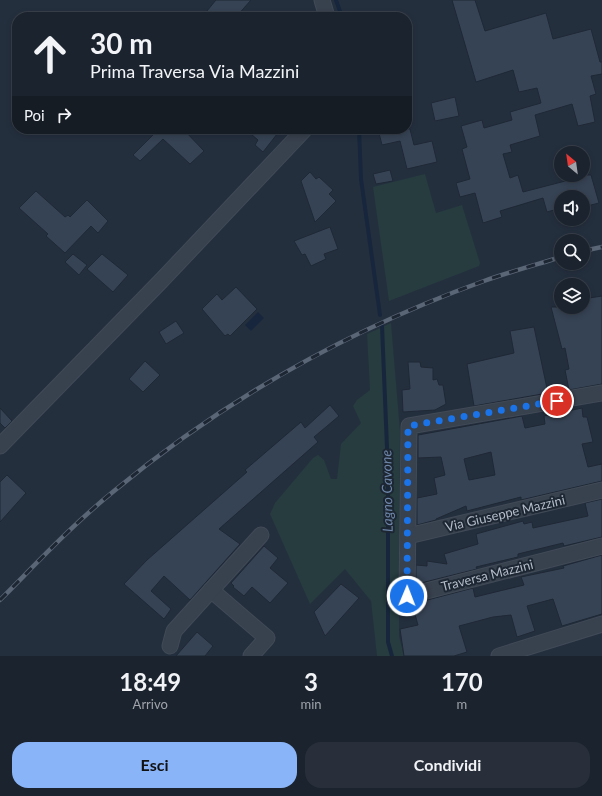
<!DOCTYPE html>
<html lang="it">
<head>
<meta charset="utf-8">
<style>
  :root { --surface:#1b232e; --page:#282f3a; --text:#f1f3f6; --muted:#a0a4aa; --line:#39404a; --accent:#8ab4f8 }
  body { margin:0; font-family:Lato,sans-serif; background:var(--page); color:var(--text); height:100vh; display:flex; flex-direction:column; font-size:15px; white-space:nowrap }
  * { box-sizing:border-box; margin:0 }
  p { font-size:13px; color:var(--muted) }
  .icon { flex:none; width:22px; height:22px; fill:none; stroke:currentColor; stroke-width:2; stroke-linecap:round; stroke-linejoin:round }
  .map { position:relative; height:656px; overflow:hidden }
  .sheet { display:flex; flex-direction:column; background:var(--surface); flex:1 }
  .sheet>* { flex:none }
  .hud { position:absolute; left:12px; top:12px; width:400px; height:122px; border-radius:16px; box-shadow:0 2px 6px #0003,0 0 0 1px var(--line); background:#1b232e; color:var(--text); overflow:hidden }
  .needle { width:26px; rotate:331deg }
  .fabs { position:absolute; left:554px; top:146px; display:grid; gap:8px }
  .fabs a { display:grid; place-items:center; width:36px; height:36px; border-radius:50%; background:var(--surface); box-shadow:0 2px 6px #0003,0 0 0 1px var(--line); font-size:20px }
  .pin { position:absolute; display:grid; place-items:center; width:34px; height:34px; color:#fff; margin:-17px; border:2px solid #fff; border-radius:50%; box-shadow:0 1px 4px #0007 }
  .me { position:absolute; width:44px; margin:-22px; rotate:1deg; stroke-linejoin:round; filter:drop-shadow(0 0 3px #0008) }
  .turn { display:flex; align-items:center; gap:14px; height:84px; padding:0 12px; font-size:18px }
  .turn .icon { width:52px; height:52px; stroke-width:2.5 }
  .turn b { display:block; font-size:28px; line-height:34px }
  .then { display:flex; align-items:center; height:38px; padding:0 12px; background:#0003; gap:8px; font-size:15px }
  .eta { display:flex; justify-content:space-evenly; align-items:center; height:68px; text-align:center }
  .eta b { font-size:24px; font-weight:700; line-height:28px }
  .primary-button { display:flex; gap:8px; margin-top:auto; padding:8px 12px }
  .primary-button a { flex:1; height:46px; border-radius:16px; background:var(--accent); color:#111; font-size:16px; font-weight:700; line-height:46px; text-align:center }
  .primary-button a+a { background:var(--page); color:var(--text) }
  .map>svg:first-child { display:block }
  .green { fill:#263c3f }
  .water { fill:#17263c }
  .lines { fill:none; stroke-linecap:round; stroke-linejoin:round }
  .stream { stroke:#17263c; stroke-width:4 }
  .building { fill:#364354; stroke:#1f2835; fill-rule:evenodd }
  .minor-casing { stroke:#414a57; stroke-width:17 }
  .minor { stroke:#38414e; stroke-width:15 }
  .rail-casing { stroke:#5a6575; stroke-width:4.5 }
  .rail { stroke:#1d2633; stroke-width:3; stroke-dasharray:9; stroke-linecap:butt }
  .route { stroke:#1a73e8; stroke-width:7; stroke-dasharray:0 12.6 }
  .labels { text-anchor:middle; stroke-width:4; stroke-linejoin:round; paint-order:stroke }
  .street-label { font-size:13px; fill:#b4bcc9; stroke:#1d2633 }
  .water-label { font-size:14px; font-style:italic; fill:#6d86a8; stroke:#1d2633 }
</style>
</head>
<body>
<div class="map">
<svg width="602" height="656" viewBox="0 0 602 656">
  <rect width="100%" height="100%" fill="#242f3e"/>
  <g class="green">
    <path d="M425 174 436 213 462 205 480 263 479 266 389 301 373 187Z"/>
    <path d="M391 323 400 431 399 636 404 656H377L371 601 345 569 310 604 270 514 275 503 313 458 318 455 324 460 331 479H337L341 444 361 423 353 406 357 400 370 390 367 334Z"/>
  </g>
  <path class="water" d="M258 312 264 318 251 331 245 325Z"/>
  <g class="lines">
    <g class="stream">
      <path d="M336 0 342 17"/>
      <path d="M359 129 361 179 380 315"/>
      <path d="M382 326 388 472V642L392 656"/>
    </g>
  </g>
  <g class="building">
    <path d="M216 0H251L236 17H202Z"/>
    <path d="M452 0H475L485 31 546 13 553 39 591 29 600 62H602V74L591 76 596 94 590 96 595 122 578 126 572 104 535 115 540 136 510 145 512 152 503 154 510 178 518 175 523 192 573 179 572 175H591L599 203 583 207V197H561V208L547 212 543 198 500 211 502 217 483 223 475 193 460 197 456 183 470 179 462 149 467 147 461 126 482 120 484 128 512 120 510 112 541 103 537 88 519 92 513 70 476 82Z"/>
    <path d="M455 97 459 116 435 121 431 103Z"/>
    <path d="M153 129H183L204 151 190 164 163 139 140 161 133 155 156 132Z"/>
    <path d="M245 129H281L263 152 255 145 258 140Z"/>
    <path d="M378 129H410L414 145 432 141 437 162 407 169 400 141 382 145Z"/>
    <path d="M390 170 393 181 376 184 373 174Z"/>
    <path d="M310 172 316 179 319 177 333 190 329 194 336 201 315 222 301 181Z"/>
    <path d="M36 191 65 217 68 215 70 217 87 200 108 221 98 233 91 226 65 253 46 236 48 234 19 208Z"/>
    <path d="M330 227 338 249 324 254 326 259 311 266 305 254 302 255 294 241Z"/>
    <path d="M73 254 87 265 79 275 65 262Z"/>
    <path d="M102 254 128 275 113 292 87 269Z"/>
    <path d="M236 287 257 309 230 336 228 334 225 336 202 309 217 294 222 300Z"/>
    <path d="M602 296V384L569 390 565 370 569 369 565 348 562 349 551 307H583V299Z"/>
    <path d="M176 321 184 333 166 344 159 332Z"/>
    <path d="M534 327 548 393 474 406 467 364 514 353 510 331Z"/>
    <path d="M145 361 160 375 143 392 129 379Z"/>
    <path d="M408 362H420L421 367 433 368V380L437 379 439 385H443L446 404 435 410 403 412 402 390 410 389Z"/>
    <path d="M330 405 339 416 314 437 318 442 219 529 240 544 190 600 164 576 151 591 171 609 164 619 124 584 147 560 247 472 245 470 301 422 305 428Z"/>
    <path d="M0 408 12 421 5 428 0 423Z"/>
    <path d="M582 408 583 417H587L593 442 582 444 588 467 602 464V481L521 500V497L467 511 466 506 436 519V520L417 525V498L437 494 434 478 445 475 441 457 418 458V435L522 416 525 428 545 424 544 416ZM491 452 495 475 469 480 464 459Z"/>
    <path d="M7 475 26 493 0 522V482Z"/>
    <path d="M602 499V537L564 546 563 543 518 554V557L476 567 477 569 417 584 416 582V565L427 566V561L447 564 444 554 478 544 476 534 523 521 524 524 532 522 533 528 588 516 585 503Z"/>
    <path d="M264 546 278 558 270 568 288 583 270 603 252 587 244 596 233 587 234 586 231 583Z"/>
    <path d="M602 555V614L562 626 553 599 527 606 535 631 517 637 511 615 493 617 459 626 467 652 454 656H404L400 629 418 625 412 604 473 588 475 597 524 585 521 577 564 568 563 566Z"/>
    <path d="M341 584 359 598 325 636 314 612Z"/>
    <path d="M197 632 213 646 205 656H176Z"/>
  </g>
  <g class="lines">
    <g class="minor-casing">
      <g id="minor">
        <path d="M322 0 327 17"/>
        <path d="M602 393 409 426 407 596 602 546"/>
        <path d="M0 446 160 282 305 129"/>
        <path d="M408 536 602 490"/>
        <path d="M211 590 267 638 251 656"/>
        <path d="M170 646 174 631 261 535"/>
        <path d="M499 656 602 624"/>
      </g>
    </g>
    <use href="#minor" class="minor"/>
    <g class="rail-casing">
      <g id="rail">
        <path d="M583 251 602 247"/>
        <path d="M0 600C37 563 73 524 114 491 224 400 350 329 484 281 509 272 535 265 561 257"/>
      </g>
    </g>
    <use href="#rail" class="rail"/>
  </g>
  <g class="lines">
    <path class="route" d="M407 596 408 426 557 401"/>
  </g>
  <g class="labels">
    <g class="street-label">
      <text transform="translate(505 513) rotate(-13)" y="5">Via Giuseppe Mazzini</text>
      <text transform="translate(487 575) rotate(-14)" y="5">Traversa Mazzini</text>
    </g>
    <g class="water-label">
      <text transform="translate(387 491) rotate(-91)" y="5">Lagno Cavone</text>
    </g>
  </g>
</svg>
<div class="fabs">
<a><svg class="needle" viewBox="-14 -14 28 28"><path d="M0-13l5 13h-10z" fill="#e53935"/><path d="M0 13l5-13h-10z" fill="#a0a4aa"/></svg></a>
<a><svg class="icon" aria-label="sound" viewBox="0 0 24 24"><path d="M4 9h4l5-4v14l-5-4H4zM17 9q2 3 0 6"/></svg></a>
<a><svg class="icon" aria-label="search" viewBox="0 0 24 24"><circle cx="10" cy="10" r="6"/><path d="M15 15l6 6"/></svg></a>
<a><svg class="icon" aria-label="layers" viewBox="0 0 24 24"><path d="M12 4l9 5-9 5-9-5zM3 14l9 5 9-5"/></svg></a>
</div>
<div class="pin" style="left:557px;top:401px;background:#d93025"><svg class="icon" aria-label="arrive" viewBox="0 0 24 24"><path d="M6 21V4h12l-3 4 3 4H6"/></svg></div>
<svg class="me" style="left:407px;top:596px" viewBox="-20 -20 40 40"><circle r="17" fill="#1a73e8" stroke="#fff" stroke-width="3"/><path d="M0-11L8 9 0 5-8 9z" fill="#fff"/></svg>
<div class="hud">
<div class="turn"><svg class="icon" aria-label="ahead" viewBox="0 0 24 24"><path d="M12 20V5M6 11l6-6 6 6"/></svg><div><b>30 m</b>Prima Traversa Via Mazzini</div></div>
<div class="then">Poi<svg class="icon" aria-label="right" viewBox="0 0 24 24"><path d="M7 20v-9h11M14 6l5 5-5 5"/></svg></div>
</div>
</div>
<section class="sheet">
<div class="eta">
<div><b>18:49</b><p>Arrivo</p></div>
<div><b>3</b><p>min</p></div>
<div><b>170</b><p>m</p></div>
</div>
<div class="primary-button"><a>Esci</a><a>Condividi</a></div>
</section>
</body>
</html>
